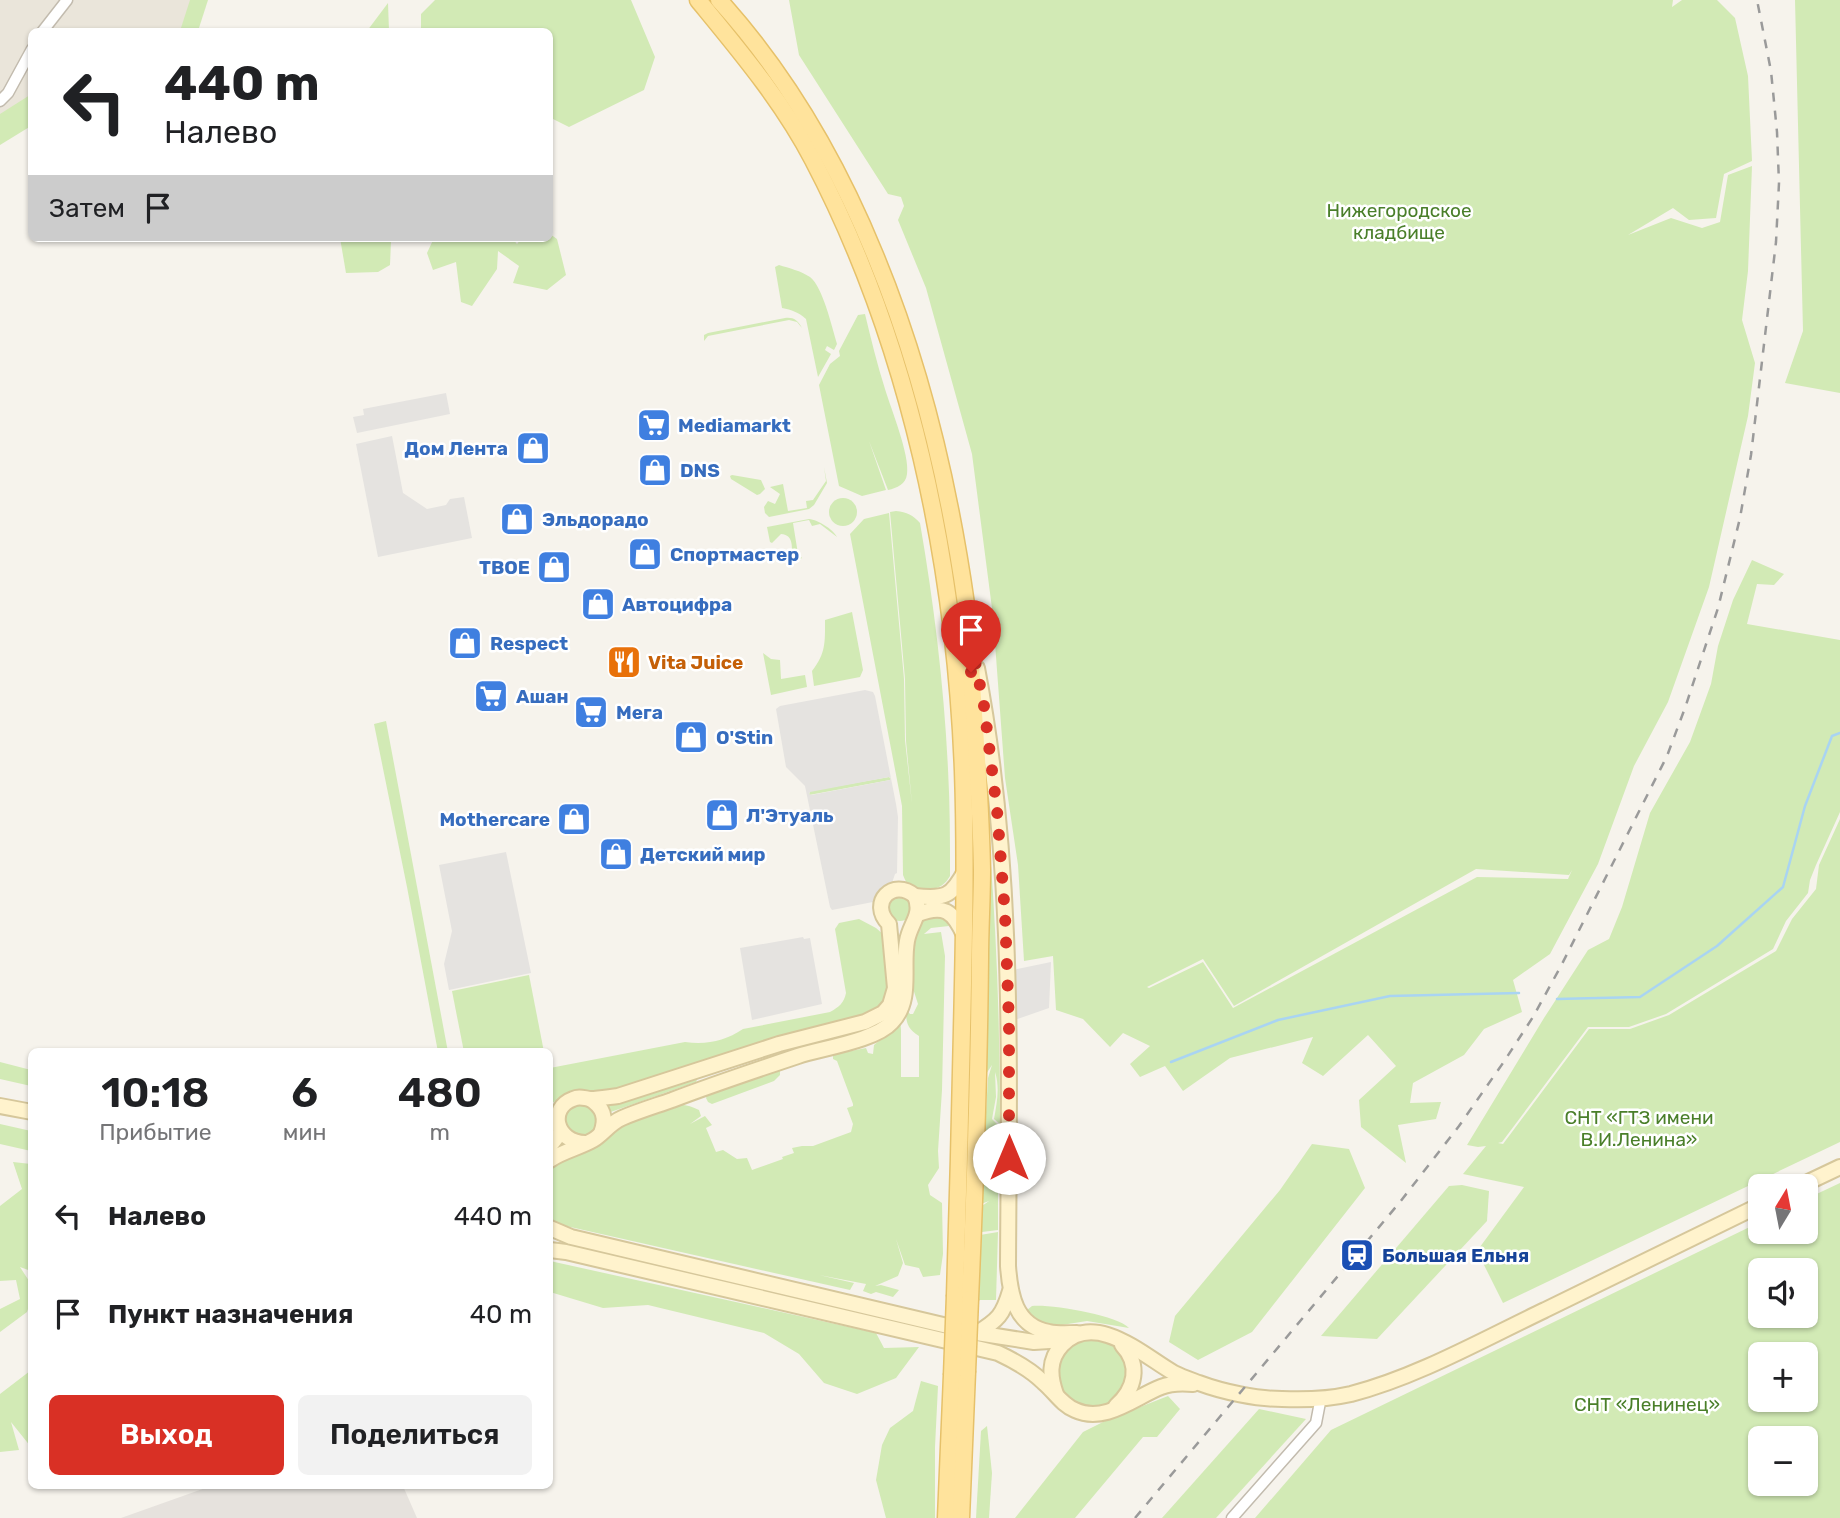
<!DOCTYPE html>
<html lang="ru">
<head>
<meta charset="utf-8">
<style>
  :root { --surface:#fff; --page:#f2f2f2; --text:#202124; --muted:#757577; --accent:#d93025 }
  body { margin:0; font-family:Rubik,sans-serif; background:var(--page); color:var(--text); height:100vh; display:flex; flex-direction:column; font-size:26px; white-space:nowrap }
  * { box-sizing:border-box; margin:0 }
  p { font-size:23px; color:var(--muted) }
  .icon { flex:none; width:38px; height:38px; fill:none; stroke:currentColor; stroke-width:2; stroke-linecap:round; stroke-linejoin:round }
  .map { position:relative; flex:1; overflow:hidden }
  .drawer { position:absolute; left:28px; top:1048px; width:525px; height:441px; display:flex; flex-direction:column; background:var(--surface); border-radius:10px; box-shadow:0 2px 5px #0004 }
  .drawer>* { flex:none }
  .guide { position:absolute; left:28px; top:28px; width:525px; height:214px; border-radius:10px; box-shadow:0 2px 5px #0004; background:#fff; color:var(--text); overflow:hidden }
  .needle { width:46px; rotate:10deg }
  .controls { position:absolute; left:1748px; top:1174px; display:grid; gap:14px }
  .controls a { display:grid; place-items:center; width:70px; height:70px; border-radius:10px; background:var(--surface); box-shadow:0 2px 5px #0004; font-size:35px }
  .pin { position:absolute; display:grid; place-items:center; width:60px; height:60px; color:#fff; margin:-72px -30px; border-radius:50% 50% 50% 0; rotate:-45deg; box-shadow:0 0 7px #0007 }
  .pin .icon { rotate:45deg }
  .me { position:absolute; width:77px; margin:-38px; rotate:0deg; stroke-linejoin:round; filter:drop-shadow(0 0 5px #0008) }
  .turn { display:flex; align-items:center; gap:24px; height:147px; padding:0 21px; font-size:32px }
  .turn .icon { width:91px; height:91px; stroke-width:2.5 }
  .turn b { display:block; font-size:49px; line-height:60px }
  .then { display:flex; align-items:center; height:66px; padding:0 21px; background:#0003; gap:14px; font-size:26px }
  .eta { display:flex; justify-content:space-evenly; align-items:center; height:119px; text-align:center }
  .eta b { font-size:42px; font-weight:600; line-height:49px }
  .primary-button { display:flex; gap:14px; margin-top:auto; padding:14px 21px }
  .primary-button a { flex:1; height:80px; border-radius:10px; background:var(--accent); color:#fff; font-size:28px; font-weight:600; line-height:80px; text-align:center }
  .primary-button a+a { background:var(--page); color:var(--text) }
  ul { padding:0; list-style:none }
  li { display:flex; align-items:center; gap:21px; height:98px; padding:0 21px }
  li div { flex:1 }
  li b { display:block; font-size:26px }
  li em { font-style:normal }
  .map>svg:first-child { display:block }
  .residential { fill:#eae5da }
  .industrial { fill:#e6e2dd }
  .green { fill:#d2eab5; fill-rule:evenodd }
  .parking { fill:#e5e3e0; fill-rule:evenodd }
  .lines { fill:none; stroke-linecap:round; stroke-linejoin:round }
  .stream { stroke:#a9d4f2; stroke-width:2.5 }
  .minor-casing { stroke:#c2bbae; stroke-width:13 }
  .secondary-casing { stroke:#d6c79b; stroke-width:18 }
  .primary-casing { stroke:#e6c16a; stroke-width:19 }
  .minor { stroke:#fff; stroke-width:10 }
  .secondary { stroke:#fff3cd; stroke-width:14 }
  .primary { stroke:#ffe39c; stroke-width:16 }
  .rail { stroke:#9a9a9a; stroke-width:2.5; stroke-dasharray:9 9; stroke-linecap:butt }
  .primary-bridge-casing { stroke:#e6c16a; stroke-width:19; stroke-linecap:butt }
  .primary-bridge { stroke:#ffe39c; stroke-width:16 }
  .route { stroke:#d93025; stroke-width:12; stroke-dasharray:0 21.6 }
  .labels { text-anchor:middle; stroke-width:5; stroke-linejoin:round; paint-order:stroke }
  .park-label { font-size:19px; fill:#4a7f2a; stroke:#fff }
  .shop-label { font-size:19px; font-weight:bold; fill:#366cbe; stroke:#fff; text-anchor:start }
  .food-label { font-size:19px; font-weight:bold; fill:#c56008; stroke:#fff; text-anchor:start }
  .transit-label { font-size:19px; font-weight:bold; fill:#164399; stroke:#fff; text-anchor:start }
</style>
</head>
<body>
<div class="map">
<svg width="1840" height="1518" viewBox="0 0 1840 1518">
  <rect width="100%" height="100%" fill="#f6f3ec"/>
  <path class="residential" d="M0 0H195L187 31 32 32 31 99 0 122Z"/>
  <path class="industrial" d="M211 1486H403L417 1518H121Z"/>
  <g class="green">
    <path d="M190 0H208L198 31H180Z"/>
    <path d="M435 0H631L655 57 644 90 569 127 553 119 550 120V32L421 31V14Z"/>
    <path d="M789 0H1673L1672 7 1682 0H1717L1735 18 1748 76 1752 161 1724 174 1716 218 1689 220 1673 208 1628 235 1671 218 1702 228 1720 222 1728 175 1752 166 1748 271 1742 320 1755 363 1748 416 1709 587 1668 702 1634 766 1598 864 1550 954 1513 980 1522 1012 1484 1029 1464 1055 1413 1083 1410 1103 1441 1102 1436 1119 1398 1125 1406 1163 1361 1127 1359 1100 1396 1066 1368 1035 1323 1076 1302 1063 1313 1037 1230 1058 1183 1091 1165 1066 1140 1077 1130 1064 1150 1046 1123 1033 1110 1047 1083 1019 1056 1010 1053 956 1024 961 1018 865 1005 778 993 616 972 454 926 288 898 220 904 206 901 197 888 194 799 55ZM1476 869 1569 875 1572 870 1568 879 1477 877 1233 1008 1203 962 1149 988 1147 987 1203 959 1234 1006Z"/>
    <path d="M1795 0H1840V393L1785 383 1803 331Z"/>
    <path d="M388 3 389 31H367Z"/>
    <path d="M30 95 31 126 0 145V114Z"/>
    <path d="M550 234 557 239 566 275 547 290 513 283 519 266 498 251 497 269 472 306 461 302 456 262 433 270 427 253 434 238H512L517 244 522 238H550Z"/>
    <path d="M340 238H381L391 241 390 265 378 272 346 273Z"/>
    <path d="M779 265C789 268 801 271 810 277 823 287 832 328 837 344L834 350 827 346 825 350 831 354 818 377 806 319C798 312 792 310 782 308L775 267Z"/>
    <path d="M865 314C871 339 877 364 885 389 891 409 910 455 907 474 906 484 897 488 888 490L869 441 886 490 862 496 839 486 819 385 830 364 840 356 839 351 858 315Z"/>
    <path d="M785 318C793 317 798 320 802 328L797 322 789 320 708 336 704 341V335L708 333Z"/>
    <path d="M824 467 827 483 814 505 809 509 769 517 765 513 764 507 768 501 775 504 780 494 770 487 783 484 788 511 807 508 806 501 813 500 826 481Z"/>
    <path d="M732 475 761 480 765 489 760 494 757 495 731 479 730 476Z"/>
    <circle cx="843" cy="512" r="14"/>
    <path d="M896 511C907 512 913 515 920 523 934 604 944 686 948 769 950 805 950 841 950 876 943 888 936 889 923 890L924 888 921 891C910 890 907 885 903 875L902 806 850 534 864 519 889 513 904 679 905 740 912 804 906 741 905 679 890 512Z"/>
    <path d="M809 519C818 520 833 529 837 537L820 524 812 526 809 520 793 523 798 554 802 558 800 559 792 555C792 545 793 535 781 534L772 543 770 542 767 527Z"/>
    <path d="M1752 560 1784 574 1774 585 1757 584 1747 624 1840 640V812L1816 865 1810 880 1808 893 1786 921 1773 949 1666 1014 1629 1027H1588L1502 1142 1498 1143 1503 1144 1589 1029H1630L1669 1015 1776 951 1792 919 1816 889 1819 865 1840 819V1142L1503 1303 1477 1251 1524 1187 1463 1174 1486 1146 1478 1147 1467 1145 1544 1018 1588 950 1609 939 1622 907 1650 813 1690 742 1711 684 1718 646 1733 600Z"/>
    <path d="M852 612 863 670 860 677 814 686 812 671C826 653 825 642 825 620Z"/>
    <path d="M763 653 771 659 780 660 781 679 805 675 807 687 771 695Z"/>
    <path d="M386 721 448 1052H438L407 887 374 724Z"/>
    <path d="M889 777 891 779 890 780 809 795 810 791Z"/>
    <path d="M988 851H990C997 942 1000 1033 1000 1124L994 1119C997 1102 1000 1088 995 1072L996 1097 992 1119 999 1126 996 1174 982 1182 988 1078 992 1065 986 1074Z"/>
    <circle cx="900" cy="908" r="13"/>
    <path d="M938 915 944 919 949 926 931 928 924 934 941 932 945 956 942 1090 938 1151 939 1168 928 1185 930 1195 942 1203 943 1254 940 1275 923 1277 919 1268 905 1265 896 1239 903 1263 898 1276 875 1286 881 1285 899 1290 893 1297 876 1292 871 1294 863 1291 866 1284 819 1275 854 1283 850 1290 557 1224 550 1219V1164C587 1143 635 1111 678 1105 685 1104 692 1107 699 1110L701 1116 690 1124 705 1116 712 1125 706 1128 716 1152 723 1150 737 1159 747 1158 752 1170 783 1159 782 1157 794 1153 792 1148 802 1146H813L851 1132 853 1124 847 1108 853 1106V1104L837 1061 833 1059V1056L835 1054 866 1048 868 1053 873 1054 874 1045 891 1031 900 1018 901 1030V1077H919V1036C907 1028 906 1023 906 1009L910 1014H913L918 1004 907 970V958L922 918Z"/>
    <path d="M859 919 876 928 884 935 893 982 883 1010 641 1085 611 1090 575 1092 550 1104V1068L685 1042C707 1045 725 1041 743 1029L830 1012C839 1007 844 1003 846 993L835 929 839 923Z"/>
    <path d="M529 975 544 1052H464L452 991Z"/>
    <path d="M0 1062 31 1070V1086L0 1079Z"/>
    <path d="M780 1067V1075L774 1081 712 1104 708 1102 706 1098 708 1093Z"/>
    <path d="M701 1071 696 1082 605 1114 600 1101Z"/>
    <path d="M577 1104H587L599 1116 595 1133 584 1138 568 1131C564 1119 564 1111 577 1104Z"/>
    <path d="M0 1124 31 1131V1151L0 1144Z"/>
    <path d="M1312 1144 1349 1149 1365 1188 1252 1332 1198 1360 1169 1342 1175 1316 1280 1190Z"/>
    <path d="M13 1162 31 1164V1271L20 1267 31 1284V1300L27 1312 0 1332V1309L20 1299 16 1280 0 1281V1206L22 1189Z"/>
    <path d="M998 1175V1230L982 1232V1206L989 1201 981 1204 982 1184Z"/>
    <path d="M1840 1183V1518H1255L1331 1430 1760 1222V1232H1806V1199ZM1806 1270V1316H1760V1270ZM1806 1354V1400H1760V1354ZM1806 1438V1484H1760V1438Z"/>
    <path d="M1462 1185 1489 1191 1487 1221 1377 1339 1321 1336 1449 1186Z"/>
    <path d="M998 1232 996 1300H978L980 1235Z"/>
    <path d="M550 1261 876 1333 884 1348 919 1347 896 1378 857 1394 824 1383 799 1354 764 1333 648 1305 603 1308 550 1292Z"/>
    <path d="M1032 1306C1051 1304 1117 1315 1129 1328L1087 1321 1055 1326 1041 1325 1028 1316 1027 1310Z"/>
    <path d="M1093 1336 1115 1344 1128 1363 1126 1388 1109 1405 1097 1408H1085L1072 1402 1066 1397 1061 1389 1057 1366 1061 1355 1070 1344Z"/>
    <path d="M30 1371 28 1404 31 1405V1416H29L31 1424V1447L11 1422 19 1450 0 1452V1394Z"/>
    <path d="M921 1381 938 1386 935 1447V1518H886L876 1480 882 1445 890 1428 913 1411Z"/>
    <path d="M1168 1396 1180 1409 1157 1437H1143L1075 1518H1015L1083 1432 1107 1420Z"/>
    <path d="M1259 1409 1306 1419 1216 1518H1162Z"/>
    <path d="M987 1426 992 1473 989 1518H976L981 1431Z"/>
  </g>
  <g class="parking">
    <path d="M446 393 450 414 357 433 353 417 364 415 363 409Z"/>
    <path d="M392 436 403 493 427 509 446 505 450 499 464 497 472 538 378 557 356 444Z"/>
    <path d="M865 690 873 692 875 696 896 804 898 817 897 873 895 874 892 883 884 888 878 901 832 910 830 907 805 786 786 767 776 709 780 706ZM889 777 891 778 890 780 811 795 809 794 810 792Z"/>
    <path d="M506 852 531 973 449 990 444 964 452 931 439 865Z"/>
    <path d="M803 937 804 939 810 938 822 1004 752 1020 740 948Z"/>
    <path d="M1051 962 1049 1008 1009 1022 1008 971Z"/>
  </g>
  <g class="lines">
    <g class="stream">
      <path d="M1557 999 1640 997 1717 946 1783 887 1805 806 1832 736 1840 733"/>
      <path d="M1171 1062 1278 1020 1390 996 1519 993"/>
    </g>
    <g class="minor-casing">
      <g id="minor">
        <path d="M42 32 67 0"/>
        <path d="M0 101 8 93 32 49"/>
        <path d="M1232 1518 1316 1423 1321 1397"/>
      </g>
    </g>
    <g class="secondary-casing">
      <g id="secondary">
        <path d="M977 668C1015 864 1009 1066 1008 1266 1010 1294 1015 1326 1049 1332 1058 1334 1068 1333 1077 1333"/>
        <path d="M918 914C944 904 953 911 964 935"/>
        <path d="M590 1099C603 1107 607 1118 601 1133"/>
        <path d="M0 1106 32 1112"/>
        <path d="M585 1143C555 1142 548 1108 573 1099 579 1096 583 1098 590 1099 599 1099 609 1097 618 1096L779 1044 865 1022 883 1013 890 1005 895 988 889 924C868 903 893 877 915 896 945 899 951 897 965 871"/>
        <path d="M550 1146 561 1132"/>
        <path d="M550 1160C563 1151 579 1148 593 1140 603 1134 610 1123 622 1118 638 1111 655 1106 672 1100 714 1084 756 1070 798 1056 822 1048 875 1041 892 1022 913 1000 902 968 907 941 910 923 923 915 915 896"/>
        <path d="M1800 1186 1840 1167"/>
        <path d="M550 1228 571 1237 977 1333 1034 1342 1065 1340"/>
        <path d="M550 1250 566 1252 998 1353C1015 1361 1030 1369 1043 1382 1054 1391 1062 1405 1075 1410 1105 1424 1135 1397 1161 1387 1171 1383 1182 1383 1193 1384"/>
        <path d="M977 1333C998 1320 1003 1315 1010 1291"/>
        <path d="M1056 1394C1050 1377 1048 1360 1062 1345 1095 1310 1144 1356 1174 1373 1182 1377 1191 1380 1199 1383 1223 1392 1257 1399 1282 1399 1304 1400 1329 1399 1351 1394 1417 1377 1484 1339 1545 1310 1617 1275 1689 1240 1760 1205"/>
        <path d="M1116 1406C1135 1389 1141 1365 1122 1345"/>
      </g>
    </g>
    <g class="primary-casing">
      <g id="primary">
        <path d="M698 0C739 50 783 102 813 160 910 345 955 563 963 771 966 857 964 943 962 1029 960 1118 958 1206 955 1295"/>
        <path d="M719 0C786 74 837 162 875 255 921 366 949 484 966 604 970 635 971 667 973 699 977 756 981 813 982 870 982 899 980 929 980 958 979 1072 975 1186 970 1299"/>
        <path d="M946 1518 952 1375"/>
        <path d="M961 1518 967 1372"/>
      </g>
    </g>
    <use href="#minor" class="minor"/>
    <use href="#secondary" class="secondary"/>
    <use href="#primary" class="primary"/>
    <path class="rail" d="M1135 1518 1400 1202 1459 1126 1503 1063 1533 1017 1562 964 1667 756 1685 708 1718 608 1740 518 1751 455 1776 242 1779 183 1777 132 1771 71 1757 0"/>
    <g class="primary-bridge-casing">
      <g id="primary-bridge">
        <path d="M967 1372 970 1299"/>
        <path d="M952 1375 955 1295"/>
      </g>
    </g>
    <use href="#primary-bridge" class="primary-bridge"/>
  </g>
  <g class="lines">
    <path class="route" d="M971 672 968 625 984 706 997 810 1005 914 1009 1023V1158"/>
  </g>
  <defs>
    <g id="supermarket-square" transform="scale(1.75)"><rect x="-9" y="-9" width="18" height="18" rx="4" fill="#3f7fe0" stroke="#fff"/><path d="M-6-5.5h2.5l.6 2H6L4.5 2H-2.5L-4.4-4H-6ZM-1.5 3.2a1.3 1.3 0 1 0 .1 0ZM3 3.2a1.3 1.3 0 1 0 .1 0Z" fill="#fff"/></g>
    <g id="shop-square" transform="scale(1.75)"><rect x="-9" y="-9" width="18" height="18" rx="4" fill="#3f7fe0" stroke="#fff"/><path d="M-5-2.5h2.3a2.7 3.5 0 0 1 5.4 0H5L5.5 6h-11ZM-1.5-2.5h3a1.5 2.3 0 0 0-3 0Z" fill="#fff"/></g>
    <g id="restaurant-square" transform="scale(1.75)"><rect x="-9" y="-9" width="18" height="18" rx="4" fill="#e8710a" stroke="#fff"/><path d="M-5-6h1v4h1v-4h1v4h1v-4h1v5L-1.5 .5V6h-2V.5L-5-1ZM5-6V6H3V1.5H1.5Q1.5-4 5-6Z" fill="#fff"/></g>
    <g id="station-square" transform="scale(1.75)"><rect x="-9" y="-9" width="18" height="18" rx="4" fill="#1a4fb4" stroke="#fff"/><path d="M-3-6H3Q5-6 5-4V2Q5 4 3 4L4.5 6H3L1.5 4h-3L-3 6H-4.5L-3 4Q-5 4-5 2V-4Q-5-6-3-6ZM-3.5-4v3h7v-3ZM-3.5 1v1.5H-2V1ZM2 1v1.5H3.5V1Z" fill="#fff"/></g>
  </defs>
  <g fill-rule="evenodd">
    <use href="#supermarket-square" x="654" y="425"/>
    <use href="#shop-square" x="533" y="448"/>
    <use href="#shop-square" x="655" y="470"/>
    <use href="#shop-square" x="517" y="519"/>
    <use href="#shop-square" x="645" y="554"/>
    <use href="#shop-square" x="554" y="567"/>
    <use href="#shop-square" x="598" y="604"/>
    <use href="#shop-square" x="465" y="643"/>
    <use href="#restaurant-square" x="624" y="662"/>
    <use href="#supermarket-square" x="491" y="696"/>
    <use href="#supermarket-square" x="591" y="712"/>
    <use href="#shop-square" x="691" y="737"/>
    <use href="#shop-square" x="722" y="815"/>
    <use href="#shop-square" x="574" y="819"/>
    <use href="#shop-square" x="616" y="854"/>
    <use href="#station-square" x="1357" y="1255"/>
  </g>
  <g class="labels">
    <g class="park-label">
      <text x="1399" y="217">Нижегородское<tspan x="1399" dy="22">кладбище</tspan></text>
      <text x="1639" y="1124">СНТ «ГТЗ имени<tspan x="1639" dy="22">В.И.Ленина»</tspan></text>
      <text x="1647" y="1411">СНТ «Ленинец»</text>
    </g>
    <g class="shop-label">
      <text x="678" y="432">Mediamarkt</text>
      <text x="508" y="455" text-anchor="end">Дом Лента</text>
      <text x="680" y="477">DNS</text>
      <text x="542" y="526">Эльдорадо</text>
      <text x="670" y="561">Спортмастер</text>
      <text x="530" y="574" text-anchor="end">ТВОЕ</text>
      <text x="622" y="611">Автоцифра</text>
      <text x="490" y="650">Respect</text>
      <text x="516" y="703">Ашан</text>
      <text x="616" y="719">Мега</text>
      <text x="716" y="744">O'Stin</text>
      <text x="746" y="822">Л'Этуаль</text>
      <text x="550" y="826" text-anchor="end">Mothercare</text>
      <text x="640" y="861">Детский мир</text>
    </g>
    <g class="food-label">
      <text x="648" y="669">Vita Juice</text>
    </g>
    <g class="transit-label">
      <text x="1382" y="1262">Большая Ельня</text>
    </g>
  </g>
</svg>
<div class="controls">
<a><svg class="needle" viewBox="-14 -14 28 28"><path d="M0-13l5 13h-10z" fill="#e53935"/><path d="M0 13l5-13h-10z" fill="#757577"/></svg></a>
<a><svg class="icon" aria-label="sound" viewBox="0 0 24 24"><path d="M4 9h4l5-4v14l-5-4H4zM17 9q2 3 0 6"/></svg></a>
<a>+</a>
<a>−</a>
</div>
<div class="pin" style="left:971px;top:672px;background:#d93025"><svg class="icon" aria-label="arrive" viewBox="0 0 24 24"><path d="M6 21V4h12l-3 4 3 4H6"/></svg></div>
<svg class="me" style="left:1009px;top:1158px" viewBox="-20 -20 40 40"><circle r="19" fill="#fff"/><path d="M0-13L10 11 0 6-10 11z" fill="#d93025"/></svg>
<div class="guide">
<div class="turn"><svg class="icon" aria-label="left" viewBox="0 0 24 24"><path d="M17 20v-9H6M10 6l-5 5 5 5"/></svg><div><b>440 m</b>Налево</div></div>
<div class="then">Затем<svg class="icon" aria-label="arrive" viewBox="0 0 24 24"><path d="M6 21V4h12l-3 4 3 4H6"/></svg></div>
</div>
<section class="drawer">
<div class="eta">
<div><b>10:18</b><p>Прибытие</p></div>
<div><b>6</b><p>мин</p></div>
<div><b>480</b><p>m</p></div>
</div>
<ul>
<li><svg class="icon" aria-label="left" viewBox="0 0 24 24"><path d="M17 20v-9H6M10 6l-5 5 5 5"/></svg><div><b>Налево</b></div><em>440 m</em></li>
<li><svg class="icon" aria-label="arrive" viewBox="0 0 24 24"><path d="M6 21V4h12l-3 4 3 4H6"/></svg><div><b>Пункт назначения</b></div><em>40 m</em></li>
</ul>
<div class="primary-button"><a>Выход</a><a>Поделиться</a></div>
</section>
</div>
</body>
</html>
